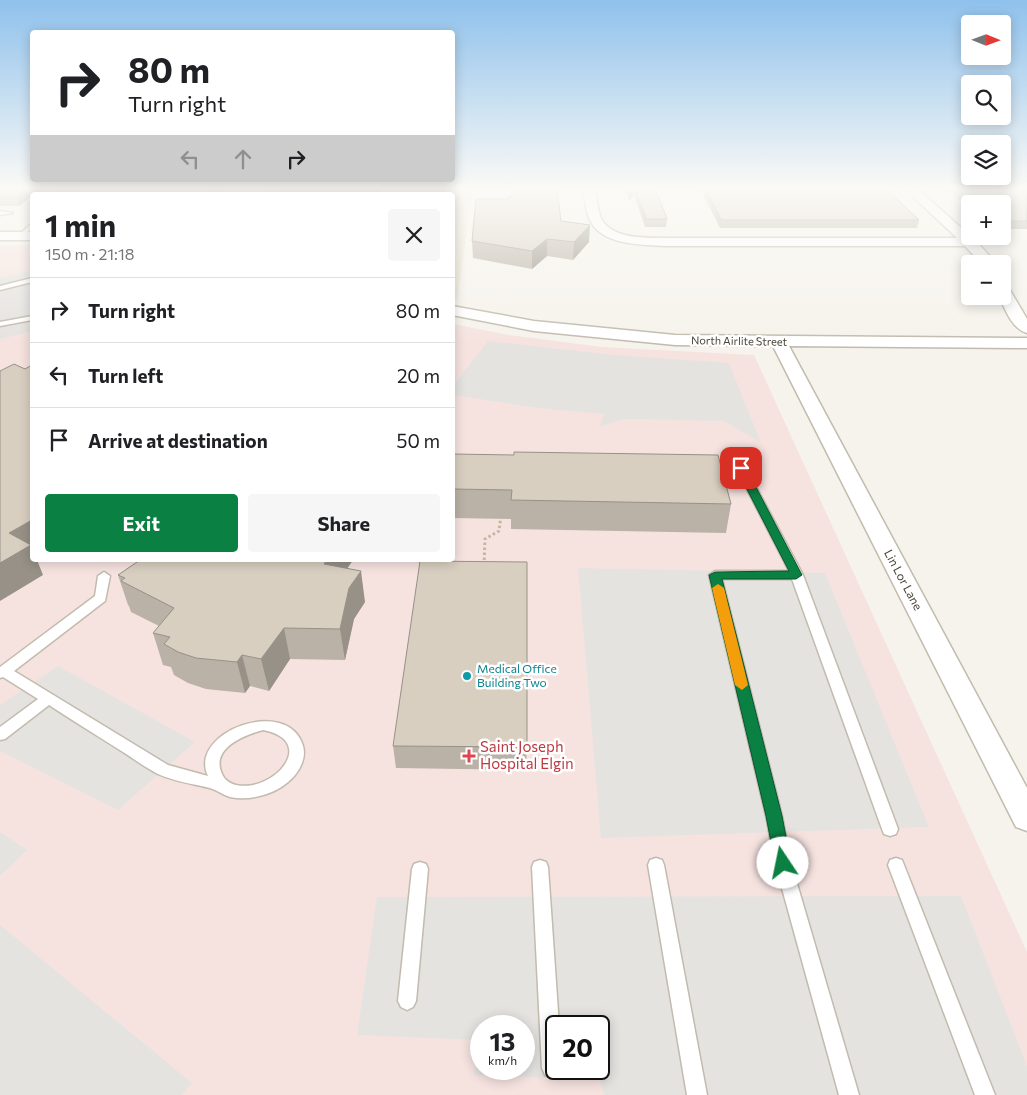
<!DOCTYPE html>
<html lang="en">
<head>
<meta charset="utf-8">
<style>
  :root { --surface:#fff; --page:#f6f6f6; --text:#202124; --muted:#757577; --line:#e0e0e0; --accent:#0b8043 }
  body { margin:0; font-family:Commissioner,sans-serif; background:var(--page); color:var(--text); height:100vh; display:flex; flex-direction:column; font-size:19px; white-space:nowrap }
  * { box-sizing:border-box; margin:0 }
  p { font-size:16px; color:var(--muted) }
  .icon { flex:none; width:28px; height:28px; fill:none; stroke:currentColor; stroke-width:2; stroke-linecap:round; stroke-linejoin:round }
  .map { position:relative; flex:1; overflow:hidden }
  .panel { position:absolute; left:30px; top:192px; width:425px; height:370px; display:flex; flex-direction:column; background:var(--surface); border-radius:5px; box-shadow:0 2px 12px #0003 }
  .panel>* { flex:none }
  .hud { position:absolute; left:30px; top:30px; width:425px; height:152px; border-radius:5px; box-shadow:0 2px 12px #0003; background:#fff; color:var(--text); overflow:hidden }
  .needle { width:32px; rotate:91deg }
  .tools { position:absolute; left:961px; top:15px; display:grid; gap:10px }
  .tools a { display:grid; place-items:center; width:50px; height:50px; border-radius:5px; background:var(--surface); box-shadow:0 2px 12px #0003; font-size:25px }
  .speed { position:absolute; left:470px; top:1015px; display:flex; gap:10px; font-size:25px; font-weight:700; text-align:center }
  .speed>* { display:grid; place-content:center; width:65px; height:65px; border-radius:50%; background:var(--surface); box-shadow:0 2px 12px #0003; line-height:1 }
  .speed small { font-size:12px; font-weight:400 }
  .speed .limit { border:2px solid #111; border-radius:8px; background:#fff; color:#111 }
  .pin { position:absolute; display:grid; place-items:center; width:42px; height:42px; color:#fff; margin:-21px; border-radius:10px; box-shadow:0 2px 8px #0006 }
  .me { position:absolute; width:55px; margin:-28px; rotate:349deg; stroke-linejoin:round; filter:drop-shadow(0 0 4px #0008) }
  .turn { display:flex; align-items:center; gap:18px; height:105px; padding:0 15px; font-size:22px }
  .turn .icon { width:65px; height:65px; stroke-width:2.5 }
  .turn b { display:block; font-size:35px; line-height:42px }
  .lanes { display:flex; align-items:center; height:48px; padding:0 15px; background:#0003; justify-content:center; gap:25px; direction:ltr }
  .lanes .off { opacity:.35 }
  .round { display:grid; place-items:center; flex:none; width:52px; height:52px; border-radius:5px; background:var(--page) }
  .overview { display:flex; align-items:center; justify-content:space-between; height:85px; padding:0 15px }
  h1 { font-size:30px; font-weight:700; line-height:38px }
  .button { display:flex; gap:10px; margin-top:auto; padding:10px 15px }
  .button a { flex:1; height:58px; border-radius:5px; background:var(--accent); color:#fff; font-size:20px; font-weight:700; line-height:58px; text-align:center }
  .button a+a { background:var(--page); color:var(--text) }
  ul { padding:0; list-style:none }
  li { display:flex; align-items:center; gap:15px; height:65px; padding:0 15px; border-top:1px solid var(--line) }
  li div { flex:1 }
  li b { display:block; font-size:19px }
  li em { font-style:normal }
  .map>svg:first-child { display:block }
  .education { fill:#efe8d6 }
  .medical { fill:#f6e3e0; fill-rule:evenodd }
  .parking { fill:#e5e3e0; fill-rule:evenodd }
  .lines { fill:none; stroke-linecap:round; stroke-linejoin:round }
  .lane-casing { stroke:#c2bbae; stroke-width:3 }
  .street-casing { stroke:#c2bbae; stroke-width:3 }
  .path { stroke:#c4b79f; stroke-width:3; stroke-dasharray:2.5 2.5; stroke-linecap:butt }
  .lane { fill:#fff; fill-rule:evenodd }
  .street { fill:#fff; fill-rule:evenodd }
  .wall { fill:#bab2a6 }
  .shaded-wall { fill:#979187 }
  .building { fill:#d8cfc1; stroke:#979187 }
  .route { fill:#0b8043; stroke:#07532c }
  .slow { fill:#f59e0b }
  .culture-dot { fill:#0f9aa8; stroke:#fff; stroke-width:2 }
  .health-dot { fill:#e0444e; stroke:#fff; stroke-width:2 }
  .labels { text-anchor:middle; stroke-width:5; stroke-linejoin:round; paint-order:stroke }
  .far-street-label { font-size:11px; fill:#4b4439; stroke:#fff }
  .street-label { font-size:12px; fill:#4b4439; stroke:#fff }
  .culture-label { font-size:12px; fill:#0d838f; stroke:#fff; text-anchor:start }
  .near-health-label { font-size:15px; fill:#be3a42; stroke:#fff; text-anchor:start }
</style>
</head>
<body>
<div class="map">
<svg width="1027" height="1095" viewBox="0 0 1027 1095">
  <rect width="100%" height="100%" fill="#f6f3ec"/>
  <path class="education" d="M267 188H473L457 300 452 298V195H264Z"/>
  <path class="medical" d="M0 245H32V560H452L453 324 509 335 602 347 754 355 1027 952V1095H0ZM481 1026H524V1069H481ZM556 1026H599V1069H556Z"/>
  <g class="parking">
    <path d="M32 270V331L0 339V278Z"/>
    <path d="M488 341 613 355 729 363 761 443 724 421 623 419 599 427 604 414 538 408 453 395V386Z"/>
    <path d="M578 568 825 573 929 827 601 838Z"/>
    <path d="M58 666 195 742 118 810 0 751V705Z"/>
    <path d="M0 832 27 850 0 876Z"/>
    <path d="M961 896 1027 1066V1095H604L600 1080 474 1075 478 1040 357 1035 377 897ZM481 1026H524V1069H481ZM556 1026H599V1069H556Z"/>
    <path d="M0 925 192 1083 182 1095H0Z"/>
  </g>
  <g class="lines">
    <g class="lane-casing">
      <g id="lane">
        <path d="M66 188H73L65 195H59Z"/>
        <path d="M215 188H221L215 195H211Z"/>
        <path d="M0 211 13 213 0 215Z"/>
        <path d="M32 223V228L23 237H19V235Z"/>
        <path d="M32 278V282L0 290V286Z"/>
        <path d="M32 316V320L0 326V322Z"/>
        <path d="M741 465 746 468 803 575 898 829 896 834 890 836 884 834 882 829 792 579H722L782 816 791 863 859 1095H839L775 863 766 816 709 575 715 571H789L736 468Z"/>
        <path d="M104 572 110 576 105 601 14 671 168 765 208 776C187 732 288 695 303 746 307 759 298 774 288 782 273 795 249 801 230 797 223 795 217 790 210 788 193 784 173 781 158 774 146 768 134 759 123 752 98 736 73 721 49 705L5 739 0 740V727L38 699 3 677 0 678V667L95 596 98 576ZM263 730C319 741 274 793 236 785 230 784 224 779 222 774 210 748 245 735 263 730Z"/>
        <path d="M656 858 662 860 664 865 707 1095H687L648 865 650 860Z"/>
        <path d="M896 858 902 860 904 865 995 1095H975L888 865 890 860Z"/>
        <path d="M540 860 546 862 548 867 559 1026H556V1069H561L559 1075 552 1078 545 1075 542 1068 532 867 534 862Z"/>
        <path d="M420 862 426 864 428 869 416 1001 413 1007 407 1010 401 1007 398 1001 412 869 414 864Z"/>
      </g>
    </g>
    <g class="street-casing">
      <g id="street">
        <path d="M583 188H595C597 198 597 211 602 220 613 239 646 238 665 238H957L904 188H916L974 239 997 264H982L965 246H665C641 245 601 245 590 220 585 210 585 199 583 188Z"/>
        <rect x="0" y="232" width="32" height="8"/>
        <path d="M1002 284 1007 285 1027 319V333C1012 329 1005 309 999 296H1002Z"/>
        <path d="M452 306 534 321 675 335 1027 338V348L789 346 1027 788V831L1016 827 773 346 675 345 534 331 452 315Z"/>
      </g>
    </g>
    <path class="path" d="M484 565 485 539 499 531 501 515"/>
    <use href="#lane" class="lane"/>
    <use href="#street" class="street"/>
  </g>
  <g class="wall">
    <path d="M0 188H43L34 195H32L19 206H0Z"/>
    <path d="M625 188H655L667 219 666 227H645L634 195 629 201Z"/>
    <path d="M700 188H885L919 220 917 228H720Z"/>
    <path d="M945 188H1027V229H1002V204H970V208Z"/>
    <path d="M561 221 589 242 573 260 547 256 532 269 473 258 472 241Z"/>
    <path d="M452 454 731 504 726 533 511 529V519L452 518Z"/>
    <path d="M140 560H353L347 569 365 602 354 619 345 660 290 659 269 691 250 686 245 693 206 689 188 683 174 675 171 667 163 665 153 633 159 626 131 612 129 606 128 605 118 575Z"/>
    <path d="M393 746 527 747 526 770 396 768Z"/>
  </g>
  <g class="shaded-wall">
    <path d="M26 188H43L34 195H32V196L19 206 16 196Z"/>
    <path d="M377 188H380L379 195H375Z"/>
    <path d="M634 188H635L634 195 629 201V193Z"/>
    <path d="M590 225 589 242 573 260 574 242Z"/>
    <path d="M547 239V256L532 269V251Z"/>
    <path d="M32 520V560H37L43 575 0 601V563L9 533Z"/>
    <path d="M327 560H353L329 594 324 564Z"/>
    <path d="M361 571 365 602 354 619 345 660 340 629 349 588Z"/>
    <path d="M284 628 290 659 269 691 261 659Z"/>
    <path d="M242 655 250 686 245 693 237 662Z"/>
  </g>
  <g class="building">
    <path d="M0 188H26L16 196H0Z"/>
    <path d="M288 188H377L375 195H285Z"/>
    <path d="M512 188H557L561 221 590 225 574 242 547 239 532 251 472 241 476 199H508V197L512 196Z"/>
    <path d="M627 188H634L629 193Z"/>
    <path d="M635 188H655L667 219H646Z"/>
    <path d="M705 188H885L919 220H721Z"/>
    <path d="M957 188H1027V221H1002V204H976Z"/>
    <path d="M14 364 25 369 32 365V520L9 533 31 545 0 563V371Z"/>
    <path d="M514 452 718 455 731 504 511 500 512 490 452 489V454L514 455Z"/>
    <path d="M140 560H327L324 564 361 571 349 588 340 629 284 628 261 659 242 655 237 662 196 658 178 652 164 644 170 637 153 633 174 608 121 581 125 578 118 575Z"/>
    <path d="M420 561 527 562V747L393 746Z"/>
  </g>
  <linearGradient id="sky" x2="0" y2="1"><stop stop-color="#8fc1ec"/><stop offset="0.55" stop-color="#fbfaf6"/><stop offset="1" stop-color="#fbfaf6" stop-opacity="0"/></linearGradient>
  <rect width="1027" height="342" fill="url(#sky)"/>
  <path class="route" d="M741 465 746 468 802 575 796 579H722L782 816 791 863 789 868 783 870 777 868 775 863 766 816 709 575 715 572 789 571 736 468Z"/>
  <path class="slow" d="M718 584 724 588 748 685 742 690 735 685 712 588Z"/>
  <circle class="culture-dot" cx="467" cy="676" r="5"/>
  <path class="health-dot" d="M466.5 748.5h5v5h5v5h-5v5h-5v-5h-5v-5h5z"/>
  <g class="labels">
    <g class="far-street-label">
      <text transform="translate(739 341) rotate(1)" y="4">North Airlite Street</text>
    </g>
    <g class="street-label">
      <text transform="translate(903 580) rotate(62)" y="4">Lin Lor Lane</text>
    </g>
    <g class="culture-label">
      <text x="477" y="673">Medical Office<tspan x="477" dy="14">Building Two</tspan></text>
    </g>
    <g class="near-health-label">
      <text x="480" y="752">Saint Joseph<tspan x="480" dy="17">Hospital Elgin</tspan></text>
    </g>
  </g>
</svg>
<div class="tools">
<a><svg class="needle" viewBox="-14 -14 28 28"><path d="M0-13l5 13h-10z" fill="#e53935"/><path d="M0 13l5-13h-10z" fill="#757577"/></svg></a>
<a><svg class="icon" aria-label="search" viewBox="0 0 24 24"><circle cx="10" cy="10" r="6"/><path d="M15 15l6 6"/></svg></a>
<a><svg class="icon" aria-label="layers" viewBox="0 0 24 24"><path d="M12 4l9 5-9 5-9-5zM3 14l9 5 9-5"/></svg></a>
<a>+</a>
<a>−</a>
</div>
<div class="speed"><div>13<small>km/h</small></div><div class="limit">20</div></div>
<div class="pin" style="left:741px;top:468px;background:#d93025"><svg class="icon" aria-label="arrive" viewBox="0 0 24 24"><path d="M6 21V4h12l-3 4 3 4H6"/></svg></div>
<svg class="me" style="left:783px;top:863px" viewBox="-20 -20 40 40"><circle r="19" fill="#fff"/><path d="M0-13L10 11 0 6-10 11z" fill="#0b8043"/></svg>
<div class="hud">
<div class="turn"><svg class="icon" aria-label="right" viewBox="0 0 24 24"><path d="M7 20v-9h11M14 6l5 5-5 5"/></svg><div><b>80 m</b>Turn right</div></div>
<div class="lanes"><svg class="icon off" aria-label="left" viewBox="0 0 24 24"><path d="M17 20v-9H6M10 6l-5 5 5 5"/></svg><svg class="icon off" aria-label="ahead" viewBox="0 0 24 24"><path d="M12 20V5M6 11l6-6 6 6"/></svg><svg class="icon" aria-label="right" viewBox="0 0 24 24"><path d="M7 20v-9h11M14 6l5 5-5 5"/></svg></div>
</div>
<section class="panel">
<div class="overview"><div><h1>1 min</h1><p>150 m · 21:18</p></div><a class="round"><svg class="icon" aria-label="close" viewBox="0 0 24 24"><path d="M6 6l12 12M18 6L6 18"/></svg></a></div>
<ul>
<li><svg class="icon" aria-label="right" viewBox="0 0 24 24"><path d="M7 20v-9h11M14 6l5 5-5 5"/></svg><div><b>Turn right</b></div><em>80 m</em></li>
<li><svg class="icon" aria-label="left" viewBox="0 0 24 24"><path d="M17 20v-9H6M10 6l-5 5 5 5"/></svg><div><b>Turn left</b></div><em>20 m</em></li>
<li><svg class="icon" aria-label="arrive" viewBox="0 0 24 24"><path d="M6 21V4h12l-3 4 3 4H6"/></svg><div><b>Arrive at destination</b></div><em>50 m</em></li>
</ul>
<div class="button"><a>Exit</a><a>Share</a></div>
</section>
</div>
</body>
</html>
